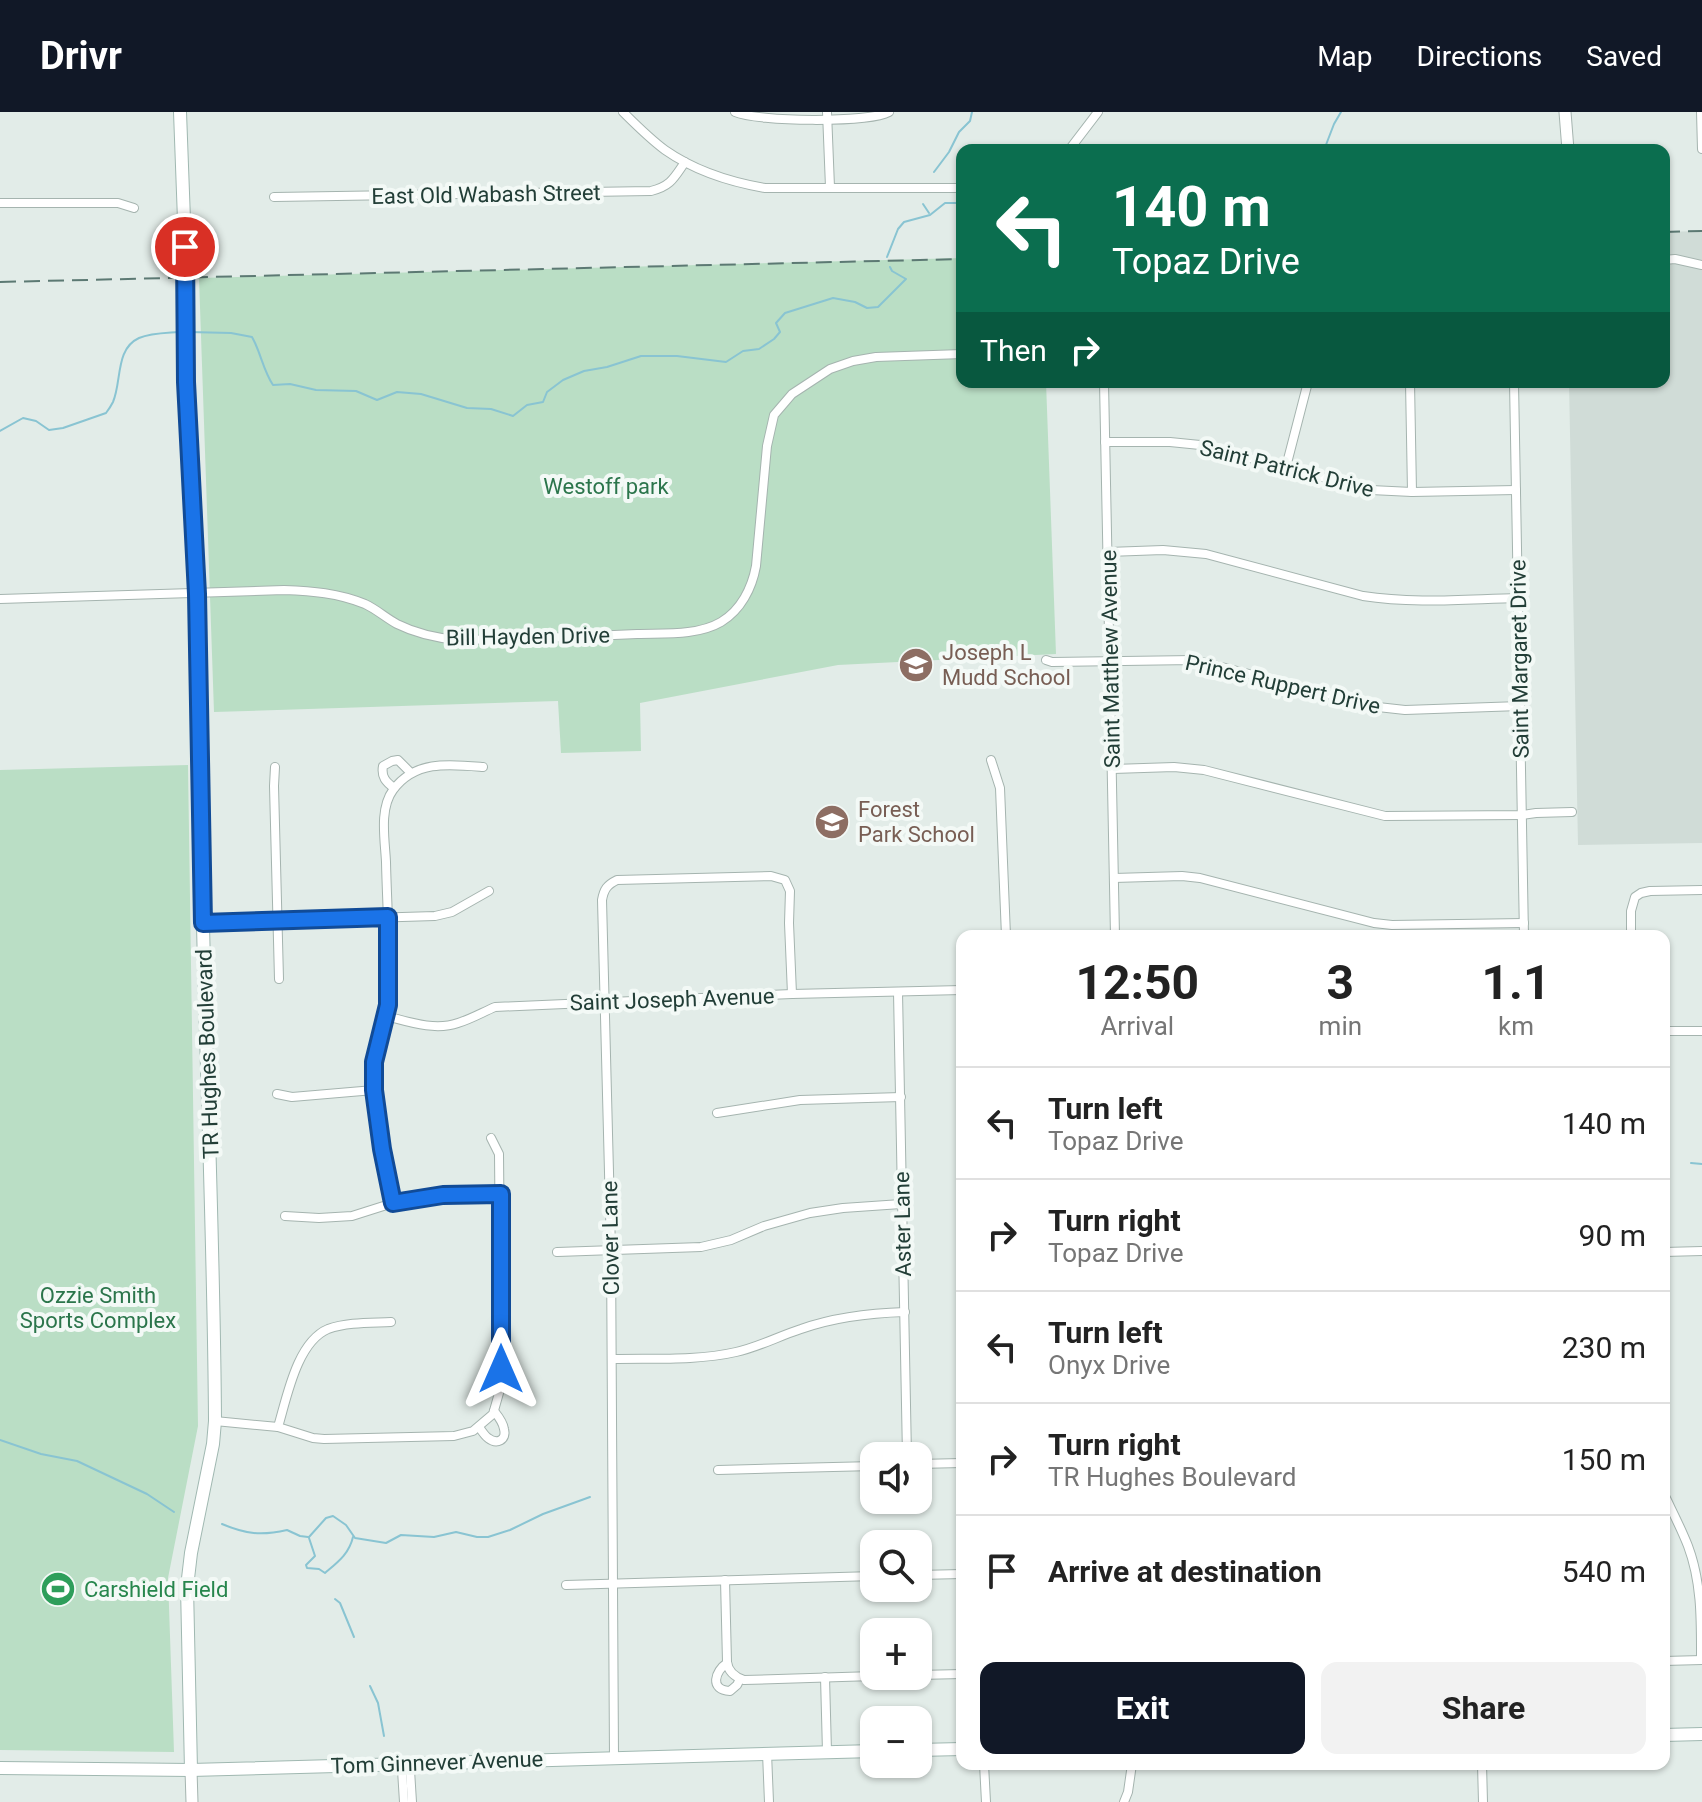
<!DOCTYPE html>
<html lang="en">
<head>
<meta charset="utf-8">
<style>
  :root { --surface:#fff; --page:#f2f2f2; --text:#222; --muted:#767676; --line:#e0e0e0; --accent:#111827 }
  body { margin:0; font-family:Roboto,sans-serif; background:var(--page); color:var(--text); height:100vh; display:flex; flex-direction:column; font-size:30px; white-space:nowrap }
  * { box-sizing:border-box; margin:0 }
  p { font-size:26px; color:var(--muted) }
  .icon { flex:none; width:44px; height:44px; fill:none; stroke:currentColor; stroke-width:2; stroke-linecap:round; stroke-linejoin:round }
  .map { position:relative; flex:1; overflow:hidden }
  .details { position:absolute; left:956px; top:818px; width:714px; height:840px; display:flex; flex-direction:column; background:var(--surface); border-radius:16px; box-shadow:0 2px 6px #0004 }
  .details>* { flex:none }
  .guide { position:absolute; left:956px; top:32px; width:714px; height:244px; border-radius:16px; box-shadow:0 2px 6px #0004; background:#0b6e4f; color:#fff; overflow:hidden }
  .controls { position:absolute; left:860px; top:1330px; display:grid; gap:16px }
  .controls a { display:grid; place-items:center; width:72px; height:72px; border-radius:16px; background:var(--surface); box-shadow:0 2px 6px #0004; font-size:40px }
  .pin { position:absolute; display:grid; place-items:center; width:68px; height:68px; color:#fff; margin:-34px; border:4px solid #fff; border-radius:50%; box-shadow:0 2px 8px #0007 }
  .me { position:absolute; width:88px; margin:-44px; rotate:0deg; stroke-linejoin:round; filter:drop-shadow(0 0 6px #0008) }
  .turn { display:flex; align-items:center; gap:28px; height:168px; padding:0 24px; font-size:36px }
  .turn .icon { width:104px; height:104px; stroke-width:2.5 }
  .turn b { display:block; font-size:56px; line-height:68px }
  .then { display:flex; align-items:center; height:76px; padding:0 24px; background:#0003; gap:16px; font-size:30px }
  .eta { display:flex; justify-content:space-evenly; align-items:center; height:136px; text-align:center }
  .eta b { font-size:48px; font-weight:700; line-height:56px }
  .primary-button { display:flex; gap:16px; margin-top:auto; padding:16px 24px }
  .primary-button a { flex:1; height:92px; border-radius:16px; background:var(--accent); color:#fff; font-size:32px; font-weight:700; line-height:92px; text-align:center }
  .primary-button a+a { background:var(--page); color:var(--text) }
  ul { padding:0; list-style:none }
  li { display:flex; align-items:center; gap:24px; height:112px; padding:0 24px; border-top:2px solid var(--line) }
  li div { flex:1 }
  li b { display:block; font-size:30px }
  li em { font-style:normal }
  header { display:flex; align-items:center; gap:48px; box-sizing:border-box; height:112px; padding:0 40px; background:var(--accent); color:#fff }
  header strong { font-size:38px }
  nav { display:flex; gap:44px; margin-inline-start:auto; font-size:28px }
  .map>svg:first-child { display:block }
  .built { fill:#d0dcd7 }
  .green { fill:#badec5 }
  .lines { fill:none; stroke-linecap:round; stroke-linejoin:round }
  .stream { stroke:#89c4d2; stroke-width:2 }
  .minor-casing { stroke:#a5b4af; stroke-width:10 }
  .tertiary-casing { stroke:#a5b4af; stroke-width:13 }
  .secondary-casing { stroke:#a0b8b1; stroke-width:14 }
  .minor { stroke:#fff; stroke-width:8 }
  .tertiary { stroke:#fff; stroke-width:11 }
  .secondary { stroke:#fff; stroke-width:12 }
  .rail { stroke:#5c7973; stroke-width:2; stroke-dasharray:16 8; stroke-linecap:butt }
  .secondary-bridge-casing { stroke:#a0b8b1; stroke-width:14; stroke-linecap:butt }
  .secondary-bridge { stroke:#fff; stroke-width:12 }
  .route-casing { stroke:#114b97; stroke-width:20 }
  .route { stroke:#1a73e8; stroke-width:14 }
  .labels { text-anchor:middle; stroke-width:8; stroke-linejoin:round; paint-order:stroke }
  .street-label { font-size:22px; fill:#223e37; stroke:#f3f9f6 }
  .park-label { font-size:22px; fill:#2b754b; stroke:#f3f9f6 }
  .education-label { font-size:22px; fill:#785e54; stroke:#f3f9f6; text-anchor:start }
  .leisure-label { font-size:22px; fill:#27864d; stroke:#f3f9f6; text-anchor:start }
</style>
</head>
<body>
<header>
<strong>Drivr</strong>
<nav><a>Map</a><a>Directions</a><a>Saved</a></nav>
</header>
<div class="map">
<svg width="1702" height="1690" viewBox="0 0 1702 1690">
  <rect width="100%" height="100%" fill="#e2ece8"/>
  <path class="built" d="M1702 119V731L1578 733 1569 270H1664V120Z"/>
  <g class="green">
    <path d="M962 146V270H1046L1056 542 838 553 640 591 641 639 561 641 558 589 214 600 199 166Z"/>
    <path d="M188 653 198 1314 168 1466 174 1640 0 1638V658Z"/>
  </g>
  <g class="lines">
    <g class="stream">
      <path d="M1324 38 1334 12 1341 0"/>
      <path d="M934 60 949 40 959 20 970 9 972 0"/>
      <path d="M923 92 929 101"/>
      <path d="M887 145 898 117 904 110 930 103 945 91H962"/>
      <path d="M189 220 231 221 252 225C261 241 263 258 273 273L290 272 316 278 356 279 377 288 397 280 421 282 467 296 491 297 513 304 527 293 543 290 547 280 563 268 584 259 607 255 641 244H677L726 250 743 239 759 237 774 227 780 220 776 211 785 201 833 186 855 190 867 196 878 195 906 167 892 159 890 155"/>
      <path d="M0 319 23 306 36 309 49 318 63 316 106 301C109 297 111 294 113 290 122 269 115 237 139 226 151 221 166 221 178 220"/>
      <path d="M1691 1051 1702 1052"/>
      <path d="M0 1328 41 1342 77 1349 147 1382 174 1400"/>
      <path d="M222 1412C246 1422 261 1424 287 1418L300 1424 308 1425"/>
      <path d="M309 1425 326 1406 333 1404 346 1413 355 1426 386 1431 401 1423 434 1425 456 1420 477 1425H488L510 1418 543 1402 590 1385"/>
      <path d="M309 1426 315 1444 306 1453 307 1456 319 1457 325 1461C338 1450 349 1442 353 1425"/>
      <path d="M335 1487 340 1491 354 1525"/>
      <path d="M370 1574 378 1591 384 1624"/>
    </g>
    <g class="minor-casing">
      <g id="minor">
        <path d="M623 0C636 13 650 27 665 38 695 59 730 70 765 76H962"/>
        <path d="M735 0C758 10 868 11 889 0"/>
        <path d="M827 0 830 75"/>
        <path d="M1701 0 1702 37"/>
        <path d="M1069 38 1098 0"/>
        <path d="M274 85 651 79C671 74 674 66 685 50"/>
        <path d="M0 91H118L134 96"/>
        <path d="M1664 148 1675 147 1702 153"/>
        <path d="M1104 270 1115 824"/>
        <path d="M1410 270 1412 380"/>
        <path d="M1514 270 1524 824"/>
        <path d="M1105 330H1170L1200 333 1371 378 1412 380 1516 378"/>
        <path d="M1286 355 1308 270"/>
        <path d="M1108 440 1163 438 1206 442 1363 484C1414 492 1467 487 1518 486"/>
        <path d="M0 487 284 478C312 479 338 481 365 492 376 497 386 506 397 512 417 522 436 526 458 528 517 527 577 525 637 522 663 521 697 524 721 510 741 498 752 476 756 454L767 334 774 303 792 282 830 257 853 249 876 245 962 242"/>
        <path d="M1046 548 1052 550 1194 548 1378 595 1405 598 1520 594"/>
        <path d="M991 648 1000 676 1006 824"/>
        <path d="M275 655 274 674 279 867"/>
        <path d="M483 655C449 652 415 648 393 678 379 697 385 728 386 750 387 797 391 845 388 892 387 910 378 927 375 945 373 955 374 966 374 976 376 1014 386 1053 393 1091L443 1083 501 1082"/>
        <path d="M1113 657 1174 655 1204 658 1385 704 1522 703 1536 701 1572 700"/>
        <path d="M394 676C386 670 381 665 383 654L392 649 398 648 411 661"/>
        <path d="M1114 766 1182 764 1200 766 1374 811 1392 813 1524 811"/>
        <path d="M203 811 435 804 452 800 489 779"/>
        <path d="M1631 824V799L1635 785 1641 781 1650 779 1702 778"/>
        <path d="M898 880 907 1344"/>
        <path d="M386 904C409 910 435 919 458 911 471 907 483 900 495 895L792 882 962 878"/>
        <path d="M1664 919H1702"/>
        <path d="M277 982 292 985 374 978"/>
        <path d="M717 1001 800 988 901 985"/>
        <path d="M285 1104 319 1106 352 1104 393 1091"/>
        <path d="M557 1140 701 1135 731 1128 764 1114 810 1101 843 1096 901 1092"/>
        <path d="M1664 1140 1702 1139"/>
        <path d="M612 1247C651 1246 697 1249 736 1240 759 1235 779 1224 801 1217 835 1205 869 1201 905 1200"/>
        <path d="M215 1309 278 1315 313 1326 324 1327 454 1324 473 1319 493 1302 499 1281 501 1257 499 1042 491 1026"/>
        <path d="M278 1315C287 1285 297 1230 328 1217 348 1210 371 1211 391 1210"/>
        <path d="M479 1315C481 1318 485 1324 488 1326 497 1333 507 1328 504 1317 503 1310 498 1304 494 1299"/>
        <path d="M918 1352 962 1351"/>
        <path d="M718 1358 874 1354"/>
        <path d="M1664 1382C1672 1399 1681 1416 1688 1434 1702 1471 1701 1510 1701 1548"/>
        <path d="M918 1463 962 1462"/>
        <path d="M725 1468 727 1550C728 1559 735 1565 744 1568L874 1564"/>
        <path d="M566 1473 874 1464"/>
        <path d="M1664 1549 1702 1548"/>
        <path d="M727 1551C715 1559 709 1578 730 1579L737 1573 740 1567"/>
        <path d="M918 1563 962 1562"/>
        <path d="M825 1565 827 1640"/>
        <path d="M767 1641 769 1690"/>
        <path d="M614 1645 611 1138 602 788C604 777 607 773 617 768L771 764 785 768 790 779 789 811 792 882"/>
        <path d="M406 1651 410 1658 412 1690"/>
        <path d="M984 1652 986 1690"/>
        <path d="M1482 1652 1483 1690"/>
        <path d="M404 1690 402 1658 406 1652"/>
        <path d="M1124 1690 1128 1680 1132 1652"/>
      </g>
    </g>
    <g class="tertiary-casing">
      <g id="tertiary">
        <path d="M1565 0 1568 38"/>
        <path d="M191 1658 192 1690"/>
      </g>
    </g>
    <g class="secondary-casing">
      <g id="secondary">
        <path d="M180 0 184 108"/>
        <path d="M186 270C197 451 199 632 203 813 207 979 214 1143 215 1309L213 1332 191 1441 187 1475 191 1658"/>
        <path d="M1664 1623 1702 1622"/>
        <path d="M918 1638 962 1637"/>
        <path d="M0 1656 191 1658 874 1639"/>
      </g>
    </g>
    <use href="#minor" class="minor"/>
    <use href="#tertiary" class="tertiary"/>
    <use href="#secondary" class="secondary"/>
    <g class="rail">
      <path d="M1664 120 1702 119"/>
      <path d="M0 170 962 147"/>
    </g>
    <g class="secondary-bridge-casing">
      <path id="secondary-bridge" d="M184 108 186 270"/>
    </g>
    <use href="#secondary-bridge" class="secondary-bridge"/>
  </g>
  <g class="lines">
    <g class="route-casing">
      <path id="route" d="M185 135 186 270 197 482 203 811 388 805V893L374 950V978L382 1037 393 1091 443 1083 501 1082V1257"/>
    </g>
    <use href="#route" class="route"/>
  </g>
  <defs>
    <g id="school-disc" transform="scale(1.8)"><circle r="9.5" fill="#8d6e63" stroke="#f3f9f6"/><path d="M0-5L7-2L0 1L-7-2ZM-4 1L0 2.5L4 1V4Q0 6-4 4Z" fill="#fff"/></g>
    <g id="stadium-disc" transform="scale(1.8)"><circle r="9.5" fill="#2e9e5b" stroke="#f3f9f6"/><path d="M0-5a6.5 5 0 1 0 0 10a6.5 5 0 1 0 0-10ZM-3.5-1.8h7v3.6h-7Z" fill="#fff"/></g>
  </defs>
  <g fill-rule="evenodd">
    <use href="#school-disc" x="916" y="553"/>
    <use href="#school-disc" x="832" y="710"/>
    <use href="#stadium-disc" x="58" y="1477"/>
  </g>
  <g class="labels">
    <g class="street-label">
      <text transform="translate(486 82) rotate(-1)" y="8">East Old Wabash Street</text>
      <text transform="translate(1287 356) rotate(14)" y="8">Saint Patrick Drive</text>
      <text transform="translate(528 524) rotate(-1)" y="8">Bill Hayden Drive</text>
      <text transform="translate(1110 547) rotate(-91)" y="8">Saint Matthew Avenue</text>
      <text transform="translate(1519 547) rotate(-91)" y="8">Saint Margaret Drive</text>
      <text transform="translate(1283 572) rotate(13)" y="8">Prince Ruppert Drive</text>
      <text transform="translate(672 887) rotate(-2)" y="8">Saint Joseph Avenue</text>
      <text transform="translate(207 942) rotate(-92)" y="8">TR Hughes Boulevard</text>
      <text transform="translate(902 1112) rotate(-91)" y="8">Aster Lane</text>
      <text transform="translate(610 1126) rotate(-91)" y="8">Clover Lane</text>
      <text transform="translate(437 1650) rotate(-2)" y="8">Tom Ginnever Avenue</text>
    </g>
    <g class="park-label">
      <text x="606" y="382">Westoff park</text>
      <text x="98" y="1191">Ozzie Smith<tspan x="98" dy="25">Sports Complex</tspan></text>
    </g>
    <g class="education-label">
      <text x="942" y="548">Joseph L<tspan x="942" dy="25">Mudd School</tspan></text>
      <text x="858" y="705">Forest<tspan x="858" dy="25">Park School</tspan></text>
    </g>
    <g class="leisure-label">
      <text x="84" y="1485">Carshield Field</text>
    </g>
  </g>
</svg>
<div class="controls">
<a><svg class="icon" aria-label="sound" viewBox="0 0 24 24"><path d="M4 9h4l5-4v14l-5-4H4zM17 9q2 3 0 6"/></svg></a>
<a><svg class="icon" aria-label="search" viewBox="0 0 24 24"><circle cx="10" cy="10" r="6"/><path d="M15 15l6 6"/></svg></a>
<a>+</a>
<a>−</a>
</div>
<div class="pin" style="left:185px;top:135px;background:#d93025"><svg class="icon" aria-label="arrive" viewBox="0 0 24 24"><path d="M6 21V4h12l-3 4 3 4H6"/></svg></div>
<svg class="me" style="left:501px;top:1257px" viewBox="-20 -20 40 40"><path d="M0-17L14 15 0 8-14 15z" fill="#1a73e8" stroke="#fff" stroke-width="4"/></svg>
<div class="guide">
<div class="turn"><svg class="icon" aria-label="left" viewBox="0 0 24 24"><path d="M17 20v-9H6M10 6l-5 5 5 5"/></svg><div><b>140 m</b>Topaz Drive</div></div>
<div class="then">Then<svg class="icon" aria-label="right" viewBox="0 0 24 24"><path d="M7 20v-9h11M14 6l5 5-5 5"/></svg></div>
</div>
<section class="details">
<div class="eta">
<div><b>12:50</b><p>Arrival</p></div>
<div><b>3</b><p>min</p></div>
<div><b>1.1</b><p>km</p></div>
</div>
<ul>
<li><svg class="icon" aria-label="left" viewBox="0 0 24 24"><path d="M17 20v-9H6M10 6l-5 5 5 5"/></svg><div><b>Turn left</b><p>Topaz Drive</p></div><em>140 m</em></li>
<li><svg class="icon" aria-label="right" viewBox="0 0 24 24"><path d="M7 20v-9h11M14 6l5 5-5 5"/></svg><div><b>Turn right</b><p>Topaz Drive</p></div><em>90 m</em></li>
<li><svg class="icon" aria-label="left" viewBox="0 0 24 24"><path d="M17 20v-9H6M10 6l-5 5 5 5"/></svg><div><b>Turn left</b><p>Onyx Drive</p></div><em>230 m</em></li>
<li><svg class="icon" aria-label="right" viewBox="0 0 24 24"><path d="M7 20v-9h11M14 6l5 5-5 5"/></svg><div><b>Turn right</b><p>TR Hughes Boulevard</p></div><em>150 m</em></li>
<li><svg class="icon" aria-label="arrive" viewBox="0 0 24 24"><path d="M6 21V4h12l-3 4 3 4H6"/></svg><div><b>Arrive at destination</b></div><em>540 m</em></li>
</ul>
<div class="primary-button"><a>Exit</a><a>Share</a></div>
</section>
</div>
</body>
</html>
